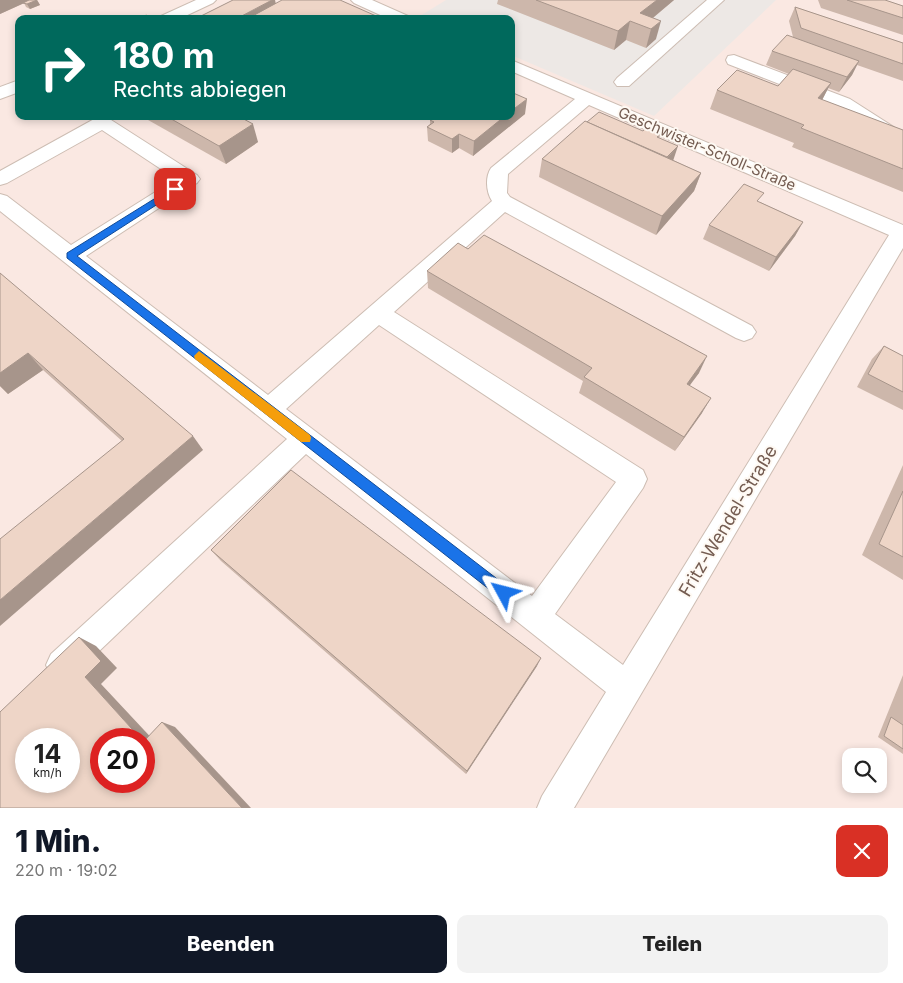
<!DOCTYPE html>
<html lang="de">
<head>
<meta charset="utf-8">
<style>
  :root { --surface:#fff; --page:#f2f2f2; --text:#222; --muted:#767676; --accent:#111827 }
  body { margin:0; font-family:Inter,sans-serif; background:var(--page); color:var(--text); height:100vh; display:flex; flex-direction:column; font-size:19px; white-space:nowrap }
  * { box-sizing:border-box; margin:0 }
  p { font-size:16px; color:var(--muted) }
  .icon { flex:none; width:28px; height:28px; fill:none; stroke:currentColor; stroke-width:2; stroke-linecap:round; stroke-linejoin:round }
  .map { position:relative; height:808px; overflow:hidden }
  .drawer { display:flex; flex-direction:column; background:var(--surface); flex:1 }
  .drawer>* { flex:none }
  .banner { position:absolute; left:15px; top:15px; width:500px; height:105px; border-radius:10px; box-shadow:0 2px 8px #0003; background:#00695c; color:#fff; overflow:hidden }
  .controls { position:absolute; left:842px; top:748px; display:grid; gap:10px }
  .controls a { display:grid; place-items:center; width:45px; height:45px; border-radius:10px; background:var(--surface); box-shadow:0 2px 8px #0003; font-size:25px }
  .speed { position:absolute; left:15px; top:728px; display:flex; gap:10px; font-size:25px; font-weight:700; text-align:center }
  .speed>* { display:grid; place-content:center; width:65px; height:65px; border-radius:50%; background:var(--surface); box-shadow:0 2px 8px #0003; line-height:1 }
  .speed small { font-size:12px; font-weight:400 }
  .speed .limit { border:8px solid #d22; background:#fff; color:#111 }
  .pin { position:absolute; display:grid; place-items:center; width:42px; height:42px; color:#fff; margin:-21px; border-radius:10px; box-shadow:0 2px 8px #0006 }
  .me { position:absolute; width:55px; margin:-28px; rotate:308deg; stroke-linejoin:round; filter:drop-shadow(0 0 4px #0008) }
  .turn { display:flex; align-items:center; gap:18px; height:105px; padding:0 15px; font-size:22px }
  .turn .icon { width:65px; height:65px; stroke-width:2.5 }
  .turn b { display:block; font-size:35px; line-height:42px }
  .round { display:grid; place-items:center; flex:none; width:52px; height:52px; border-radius:10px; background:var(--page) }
  .summary { display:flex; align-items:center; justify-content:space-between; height:85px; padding:0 15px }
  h1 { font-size:30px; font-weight:800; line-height:38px; color:var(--accent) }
  .primary-button { display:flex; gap:10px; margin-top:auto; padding:10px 15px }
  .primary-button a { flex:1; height:58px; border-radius:10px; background:var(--accent); color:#fff; font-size:20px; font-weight:800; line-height:58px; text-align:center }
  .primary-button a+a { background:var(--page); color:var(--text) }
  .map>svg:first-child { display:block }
  .commercial { fill:#fae8e2; fill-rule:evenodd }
  .industrial { fill:#ede8e5 }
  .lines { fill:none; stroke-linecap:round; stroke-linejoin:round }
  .minor-casing { stroke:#cdbdb3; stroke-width:2 }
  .path { stroke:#d3b8aa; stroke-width:2; stroke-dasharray:0.5 2.5; stroke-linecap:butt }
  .minor { fill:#fff; fill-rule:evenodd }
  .wall { fill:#cdb7ab }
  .shaded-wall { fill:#a7958b }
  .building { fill:#eed5c7; stroke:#a7958b; fill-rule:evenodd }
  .route { fill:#1a73e8; stroke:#114b97 }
  .slow { fill:#f59e0b }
  .labels { text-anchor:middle; stroke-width:4; stroke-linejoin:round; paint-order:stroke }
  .far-street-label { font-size:15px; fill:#745c51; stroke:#fef9f3 }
  .street-label { font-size:18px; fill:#745c51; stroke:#fef9f3 }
</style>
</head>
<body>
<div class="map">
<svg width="903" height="808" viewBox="0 0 903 808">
  <rect width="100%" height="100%" fill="#fbf5ed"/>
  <path class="commercial" d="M0 0H903V808H0ZM19 19H511V116H19ZM26 739H69V781H26ZM101 739H144V781H101ZM851 756H879V784H851Z"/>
  <path class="industrial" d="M446 0H776L654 116 511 55V19H426L420 16Z"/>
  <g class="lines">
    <g class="minor-casing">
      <g id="minor">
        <path d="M196 0H216L213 3 179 19H158L161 16Z"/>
        <path d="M351 0H372L408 16 411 19H389L354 3Z"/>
        <path d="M707 0H724L629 86H617L614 82 617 78Z"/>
        <path d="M734 55 850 99 903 133V147L896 145 838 107 728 64 726 60 728 56Z"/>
        <path d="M511 60 903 225V248L574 808H537L542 796 606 692 306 454 73 676 62 681 51 676 46 665 51 654 287 439 0 211V194L7 196 71 245 176 179 102 130 7 183 0 185V171L96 118 102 117 108 118 197 175 200 179 197 183 86 256 268 395 492 201C486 192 485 177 491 168L575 99 511 71ZM589 105 889 235 623 665 555 614 643 488 647 479 643 470 394 312 505 212 736 338 744 341 752 338 756 332 752 326 510 197 507 193 508 174ZM379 325 616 482 532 596 286 409Z"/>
        <path d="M19 80V92L0 99V87Z"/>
      </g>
    </g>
    <path class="path" d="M138 19 148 14"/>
    <use href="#minor" class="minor"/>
  </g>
  <g class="wall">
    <path d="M0 0H37L40 5 30 9 26 7 24 3 0 14Z"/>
    <path d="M498 0H674L653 18 656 39 646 48 626 40 614 50 497 4Z"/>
    <path d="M818 0H885L903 6V35L821 8Z"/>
    <path d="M795 7 903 43V81L857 65 852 75 839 92 828 88 822 100 903 130V192L792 147 794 143 710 109 717 90 778 86 789 74 766 65 772 51 793 37 789 21Z"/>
    <path d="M525 114 473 156 459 148 452 153 428 141 427 127 430 124V120Z"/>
    <path d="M141 116H238L258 142 226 164Z"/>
    <path d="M302 116H316L310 120Z"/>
    <path d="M587 122 643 131 660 135 659 138 673 160 701 173 694 191 656 235 539 177 542 159Z"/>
    <path d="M760 202 803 222 795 236 769 271 703 239 709 225Z"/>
    <path d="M427 271 699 373 689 385 702 413 675 451 579 393 583 381 428 288Z"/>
    <path d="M0 273 203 450 122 441 43 370 8 394 0 386Z"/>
    <path d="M884 346 903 356V410L857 387 872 359Z"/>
    <path d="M903 465V580L862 555Z"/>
    <path d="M211 550 537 666 466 774 221 561Z"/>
    <path d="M903 675V754L878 737Z"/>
  </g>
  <g class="shaded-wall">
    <path d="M0 0H31L0 14Z"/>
    <path d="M37 0 40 5 30 9 27 4Z"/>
    <path d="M272 0H275L278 13 267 19H236Z"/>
    <path d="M657 0H674L643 26 640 13Z"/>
    <path d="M630 21 626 40 614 50 618 31Z"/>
    <path d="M661 21 656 39 646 48 651 29Z"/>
    <path d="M859 61 852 75 839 92 847 77Z"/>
    <path d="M831 83 821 102 818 98Z"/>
    <path d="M527 99 525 114 473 156 474 141 505 116H511V111Z"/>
    <path d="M309 116H316L310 120Z"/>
    <path d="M253 124 258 142 226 164 219 146Z"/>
    <path d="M459 134V148L452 153V139Z"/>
    <path d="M678 146 673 161H664Z"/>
    <path d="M701 173 694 191 656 235 662 216Z"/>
    <path d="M803 222 795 236 769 271 776 257Z"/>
    <path d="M28 353 43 370 8 394 0 386V373Z"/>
    <path d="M707 356 699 373 679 400 687 384Z"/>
    <path d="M711 398 702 413 675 451 684 437Z"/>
    <path d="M193 436 203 450 0 626V600Z"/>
    <path d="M79 637 96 646 117 668 101 684 158 745 144 741V739H141L85 677Z"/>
    <path d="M541 658 537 666 466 774 467 771Z"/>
    <path d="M162 722 175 727 251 808H242Z"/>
  </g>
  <g class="building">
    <path d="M29 0H37L27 4 23 3Z"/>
    <path d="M233 0H272L236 19 197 18Z"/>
    <path d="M282 0H340L383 19H247Z"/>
    <path d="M536 0H657L640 13 661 21 651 29 630 21 618 31Z"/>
    <path d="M847 0H885L903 6V18Z"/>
    <path d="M795 7 903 43V64L801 28Z"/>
    <path d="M787 35 859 61 847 77 772 51Z"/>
    <path d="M793 69 831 83 818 98 903 130V169L801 128 804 125 717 90 737 70 778 86Z"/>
    <path d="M511 92 527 99 511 111Z"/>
    <path d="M599 112 643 131 646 128 660 135 657 137 678 146 667 157 587 122Z"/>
    <path d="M166 116H238L253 124 219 146Z"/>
    <path d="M435 116H505L474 141 459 134 452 139 427 127 434 122 430 120Z"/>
    <path d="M585 121 701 173 662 216 542 159Z"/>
    <path d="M744 184 764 193 757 201 803 222 776 257 709 225Z"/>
    <path d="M484 235 707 356 687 384 711 398 684 437 584 377 592 368 427 271 458 243 468 249Z"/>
    <path d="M0 273 193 436 0 600V539L124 439 28 353 0 373Z"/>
    <path d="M884 346 903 356V392L868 374Z"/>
    <path d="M291 470 541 658 467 771 211 550Z"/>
    <path d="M903 491V557L879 544Z"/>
    <path d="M79 637 101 661 85 677 141 739H101V781H144V741L162 722 242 808H0V712ZM26 739H69V781H26Z"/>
    <path d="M891 717 903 725V749L884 736Z"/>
  </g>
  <path class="route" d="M175 186 180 189 178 191 77 256 509 588 511 593 509 597 504 599 499 597 67 258V253Z"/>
  <path class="slow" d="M199 351 310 435 311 438 310 442H301L195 359 194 356Z"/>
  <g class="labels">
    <g class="far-street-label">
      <text transform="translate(707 149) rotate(23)" y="5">Geschwister-Scholl-Straße</text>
    </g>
    <g class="street-label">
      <text transform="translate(728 521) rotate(-59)" y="6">Fritz-Wendel-Straße</text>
    </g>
  </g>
</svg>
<div class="controls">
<a><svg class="icon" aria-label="search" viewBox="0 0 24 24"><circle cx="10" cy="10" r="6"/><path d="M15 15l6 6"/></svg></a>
</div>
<div class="speed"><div>14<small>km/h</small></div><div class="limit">20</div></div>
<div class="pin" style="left:175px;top:189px;background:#d93025"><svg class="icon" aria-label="arrive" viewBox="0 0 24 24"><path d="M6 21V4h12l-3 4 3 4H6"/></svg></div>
<svg class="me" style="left:504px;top:593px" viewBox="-20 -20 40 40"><path d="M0-17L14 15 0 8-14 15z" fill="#1a73e8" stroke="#fff" stroke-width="4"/></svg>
<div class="banner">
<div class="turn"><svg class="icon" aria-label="right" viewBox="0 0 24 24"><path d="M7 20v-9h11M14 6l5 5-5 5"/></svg><div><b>180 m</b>Rechts abbiegen</div></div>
</div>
</div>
<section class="drawer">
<div class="summary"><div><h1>1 Min.</h1><p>220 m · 19:02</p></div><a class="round" style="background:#d93025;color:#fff"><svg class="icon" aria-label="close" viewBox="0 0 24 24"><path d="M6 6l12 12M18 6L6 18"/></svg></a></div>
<div class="primary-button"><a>Beenden</a><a>Teilen</a></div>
</section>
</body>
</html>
